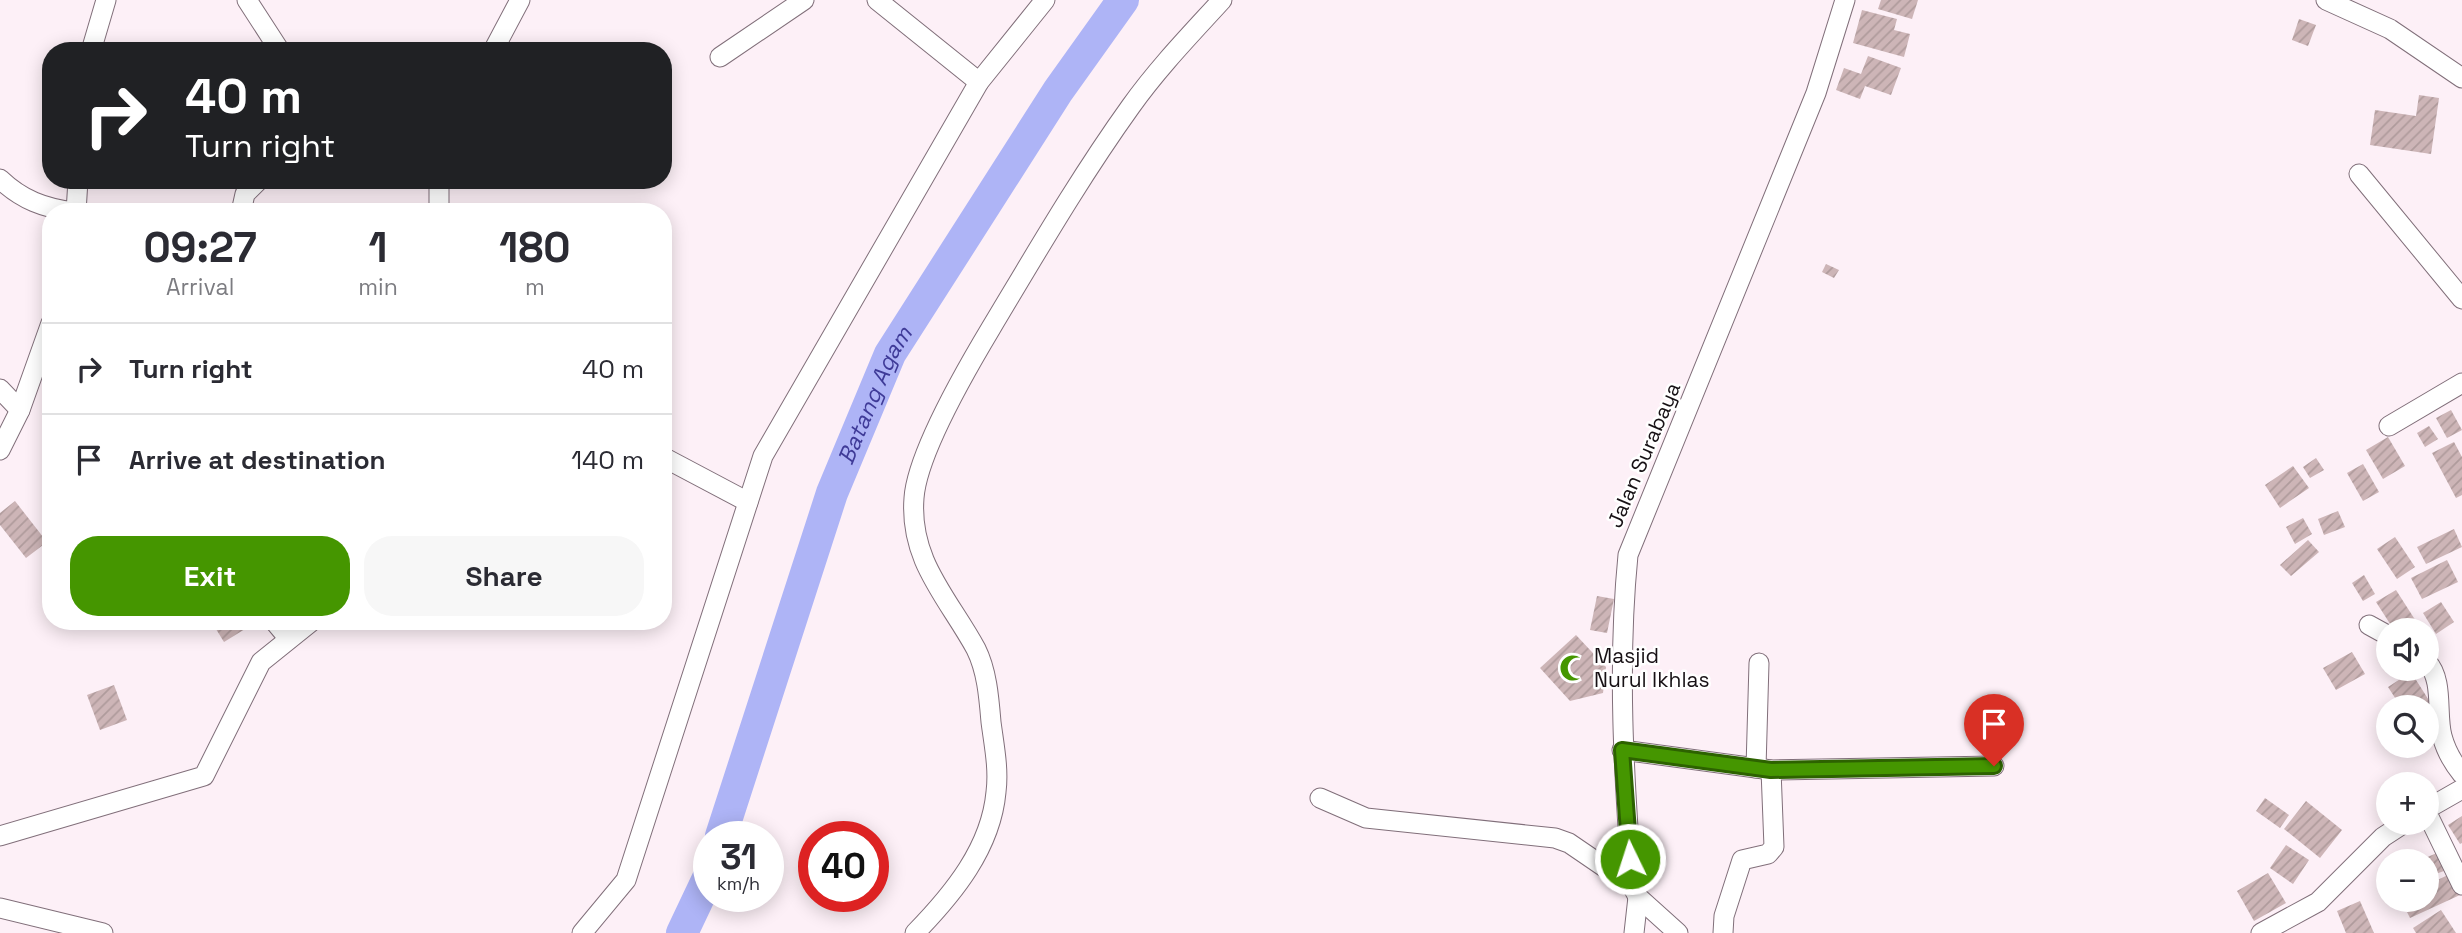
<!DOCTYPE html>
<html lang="en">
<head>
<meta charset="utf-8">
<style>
  :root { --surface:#fff; --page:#f7f7f7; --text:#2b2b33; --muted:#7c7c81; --line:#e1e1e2; --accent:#459600 }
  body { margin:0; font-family:"Space Grotesk",sans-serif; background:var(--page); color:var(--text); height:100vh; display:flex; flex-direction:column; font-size:26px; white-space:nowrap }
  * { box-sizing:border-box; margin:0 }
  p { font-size:23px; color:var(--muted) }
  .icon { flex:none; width:38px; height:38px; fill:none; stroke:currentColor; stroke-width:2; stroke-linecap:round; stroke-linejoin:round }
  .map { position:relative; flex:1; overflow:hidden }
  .side { position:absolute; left:42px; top:203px; width:630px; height:427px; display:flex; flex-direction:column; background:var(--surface); border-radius:28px; box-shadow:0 4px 18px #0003 }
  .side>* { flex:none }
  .banner { position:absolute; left:42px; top:42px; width:630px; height:147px; border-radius:28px; box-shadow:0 4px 18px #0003; background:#202124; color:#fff; overflow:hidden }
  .controls { position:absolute; left:2376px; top:618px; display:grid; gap:14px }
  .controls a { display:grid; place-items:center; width:63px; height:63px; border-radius:50%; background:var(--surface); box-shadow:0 4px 18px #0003; font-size:35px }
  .speed { position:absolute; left:693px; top:821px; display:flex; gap:14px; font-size:35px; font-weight:700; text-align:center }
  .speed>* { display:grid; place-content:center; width:91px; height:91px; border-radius:50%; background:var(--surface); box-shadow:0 4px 18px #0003; line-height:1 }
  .speed small { font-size:18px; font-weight:400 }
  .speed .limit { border:10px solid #d22; background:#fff; color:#111 }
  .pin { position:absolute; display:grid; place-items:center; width:60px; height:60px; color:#fff; margin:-72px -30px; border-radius:50% 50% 50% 0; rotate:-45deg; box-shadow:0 0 7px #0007 }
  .pin .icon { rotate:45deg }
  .me { position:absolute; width:77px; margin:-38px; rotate:356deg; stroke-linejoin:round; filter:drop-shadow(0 0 5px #0008) }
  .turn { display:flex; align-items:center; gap:24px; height:147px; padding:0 28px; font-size:32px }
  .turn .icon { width:91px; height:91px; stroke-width:2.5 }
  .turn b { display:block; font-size:49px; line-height:60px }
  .eta { display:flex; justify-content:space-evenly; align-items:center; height:119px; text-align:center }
  .eta b { font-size:42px; font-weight:700; line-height:49px }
  .cta { display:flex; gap:14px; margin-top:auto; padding:14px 28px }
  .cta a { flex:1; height:80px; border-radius:28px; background:var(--accent); color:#fff; font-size:28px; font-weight:700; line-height:80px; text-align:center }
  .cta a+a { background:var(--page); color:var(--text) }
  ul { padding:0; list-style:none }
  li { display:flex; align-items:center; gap:21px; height:91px; padding:0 28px; border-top:2px solid var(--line) }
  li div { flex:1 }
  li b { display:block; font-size:26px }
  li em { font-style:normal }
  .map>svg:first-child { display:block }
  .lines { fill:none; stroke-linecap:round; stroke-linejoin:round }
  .river { stroke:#aeb4f6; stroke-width:32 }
  .building { fill:url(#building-hatch) }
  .minor-casing { stroke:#816f7a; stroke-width:21 }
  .minor { stroke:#fff; stroke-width:19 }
  .route-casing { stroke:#2d6200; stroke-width:18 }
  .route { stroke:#459600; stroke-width:12 }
  .labels { text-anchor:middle; stroke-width:5; stroke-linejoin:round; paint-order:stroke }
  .street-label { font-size:21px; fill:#171115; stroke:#fff }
  .poi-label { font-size:21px; fill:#171115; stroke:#fff; text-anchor:start }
  .water-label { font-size:23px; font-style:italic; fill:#3f3b98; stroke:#fff }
</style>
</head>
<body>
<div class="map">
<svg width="2462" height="933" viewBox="0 0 2462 933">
  <defs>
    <pattern id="building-hatch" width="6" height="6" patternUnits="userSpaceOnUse" patternTransform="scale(1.75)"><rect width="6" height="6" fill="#cdb5b7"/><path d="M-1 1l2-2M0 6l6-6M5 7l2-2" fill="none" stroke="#af9b9c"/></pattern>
  </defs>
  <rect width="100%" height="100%" fill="#fdf0f7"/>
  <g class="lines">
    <g class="river">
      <path id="s1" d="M721 836 832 493 890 354 1058 91 1123 0"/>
      <path d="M682 933 709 876"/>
    </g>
  </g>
  <g class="building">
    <path d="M1881 0H1918L1912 19 1878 9Z"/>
    <path d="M1862 10 1897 19 1894 30 1910 34 1904 57 1853 43Z"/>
    <path d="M2299 19 2316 25 2308 46 2292 40Z"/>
    <path d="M1868 56 1901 68 1891 95 1865 86 1860 99 1836 90 1844 68 1861 74Z"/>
    <path d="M2419 95 2439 98 2431 154 2370 145 2375 110 2416 116Z"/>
    <path d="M1826 264 1839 270 1834 278 1822 272Z"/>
    <path d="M2451 410 2462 430 2447 438 2436 418Z"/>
    <path d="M2429 426 2438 439 2425 447 2417 433Z"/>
    <path d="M2388 437 2405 466 2383 479 2366 450Z"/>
    <path d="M2454 442 2462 457V495L2456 498 2432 453Z"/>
    <path d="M2316 458 2324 470 2310 478 2303 467Z"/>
    <path d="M2363 464 2379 492 2363 501 2347 473Z"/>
    <path d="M2293 466 2309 488 2280 508 2265 485Z"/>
    <path d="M15 501 47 542 26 558 0 525V513Z"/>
    <path d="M2338 511 2345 527 2324 535 2318 519Z"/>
    <path d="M2303 518 2312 534 2295 544 2286 527Z"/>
    <path d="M2454 529 2462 547 2426 564 2417 547Z"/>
    <path d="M2395 537 2415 567 2397 579 2377 549Z"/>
    <path d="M2308 540 2319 552 2291 576 2280 565Z"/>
    <path d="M2447 560 2458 582 2422 599 2411 578Z"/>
    <path d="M2364 575 2375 594 2363 601 2352 583Z"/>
    <path d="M2396 590 2421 629 2419 630H2394L2376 602Z"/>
    <path d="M1597 596 1614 599 1607 633 1590 630Z"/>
    <path d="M2441 602 2454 622 2436 634 2423 613Z"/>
    <path d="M211 621H258L224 642Z"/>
    <path d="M1576 635 1606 667 1603 693 1570 701 1540 668Z"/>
    <path d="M2352 652 2365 674 2336 690 2323 668Z"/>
    <path d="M2411 672 2437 713 2427 719V707H2401L2388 687Z"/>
    <path d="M114 685 127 720 100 730 87 695Z"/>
    <path d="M2265 798 2289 815 2280 828 2256 811Z"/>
    <path d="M2306 801 2342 830 2320 858 2284 829Z"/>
    <path d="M2462 816V843L2460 844 2448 825Z"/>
    <path d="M2286 845 2309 860 2293 884 2270 868Z"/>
    <path d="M2437 853 2444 871 2427 877V861H2418Z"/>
    <path d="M2268 873 2286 903 2254 921 2237 891Z"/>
    <path d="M2450 874 2460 895 2410 918 2401 900H2427V885Z"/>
    <path d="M2360 901 2374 933H2346L2337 911Z"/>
    <path d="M2441 910 2456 933H2416L2413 928Z"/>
  </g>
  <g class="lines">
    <g class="minor-casing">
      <g id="minor">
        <path d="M247 0 280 51"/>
        <path d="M877 0 979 82"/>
        <path d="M2326 0 2390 29 2462 78"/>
        <path d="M91 51 106 0"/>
        <path d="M493 51 520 0"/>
        <path d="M720 57 804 0"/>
        <path d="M2359 174 2462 299"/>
        <path d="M0 179C22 200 44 208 74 212"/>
        <path d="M76 212 78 180"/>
        <path d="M241 212 245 194 259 180"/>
        <path d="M439 212V180"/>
        <path d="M0 389 20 410"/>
        <path d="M2389 426 2462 383"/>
        <path d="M0 450 20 410 51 323"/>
        <path d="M663 457 748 502"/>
        <path d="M274 621 289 639"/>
        <path d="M2369 625 2389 636"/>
        <path d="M2427 662C2444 680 2436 714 2442 736 2446 751 2453 763 2462 774"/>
        <path d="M1622 750 1771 770 1994 766"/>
        <path d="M1756 768 1759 663"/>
        <path d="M1320 798 1366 818 1555 838 1569 843 1632 886"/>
        <path d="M2427 809 2462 789"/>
        <path d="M2427 813 2462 885"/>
        <path d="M0 836 204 776 261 662 312 621"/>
        <path d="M0 908 103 933"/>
        <path d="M582 933 626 880 763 456 979 82 1045 0"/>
        <path d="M915 933C953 894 991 848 996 792 999 769 994 745 991 722 989 698 987 671 976 649 949 599 909 561 914 498 917 454 967 368 991 328 1036 253 1080 177 1131 106 1158 68 1191 34 1222 0"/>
        <path d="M1634 933 1638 897"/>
        <path d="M1678 933 1638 897 1632 886C1624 776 1617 666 1628 555L1816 93 1845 0"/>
        <path d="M1723 933 1724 916 1742 860 1768 854 1774 847 1771 770"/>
        <path d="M2261 933 2318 902 2383 837 2406 822"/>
      </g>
    </g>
    <use href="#minor" class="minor"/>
  </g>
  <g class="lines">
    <g class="route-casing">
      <path id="route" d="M1630 859 1622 750 1771 770 1994 766"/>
    </g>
    <use href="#route" class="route"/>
  </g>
  <defs>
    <g id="mosque-bare" transform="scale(2.1)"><path d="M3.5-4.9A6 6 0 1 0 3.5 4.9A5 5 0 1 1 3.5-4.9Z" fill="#459600" stroke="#fff" stroke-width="2.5" paint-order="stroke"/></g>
  </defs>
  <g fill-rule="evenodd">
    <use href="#mosque-bare" x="1573" y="668"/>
  </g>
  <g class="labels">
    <g class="street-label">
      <text transform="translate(1644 455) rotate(-67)" y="7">Jalan Surabaya</text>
    </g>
    <g class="poi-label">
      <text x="1594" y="663">Masjid<tspan x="1594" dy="24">Nurul Ikhlas</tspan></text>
    </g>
    <g class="water-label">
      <text dy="8" stroke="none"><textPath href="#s1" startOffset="467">Batang Agam</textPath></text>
    </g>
  </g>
</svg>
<div class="controls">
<a><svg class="icon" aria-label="sound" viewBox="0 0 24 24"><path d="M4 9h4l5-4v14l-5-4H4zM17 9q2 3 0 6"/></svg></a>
<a><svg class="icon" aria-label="search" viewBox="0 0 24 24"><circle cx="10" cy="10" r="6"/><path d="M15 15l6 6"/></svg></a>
<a>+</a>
<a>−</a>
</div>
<div class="speed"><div>31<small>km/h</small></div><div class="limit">40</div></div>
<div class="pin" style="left:1994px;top:766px;background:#d93025"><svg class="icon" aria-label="arrive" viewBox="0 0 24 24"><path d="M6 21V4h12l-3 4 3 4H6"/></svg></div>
<svg class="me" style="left:1630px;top:859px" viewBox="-20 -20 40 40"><circle r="17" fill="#459600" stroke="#fff" stroke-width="3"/><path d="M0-11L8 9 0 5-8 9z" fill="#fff"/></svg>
<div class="banner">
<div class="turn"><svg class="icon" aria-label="right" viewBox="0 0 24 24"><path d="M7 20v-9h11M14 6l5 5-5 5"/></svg><div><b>40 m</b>Turn right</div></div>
</div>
<section class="side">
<div class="eta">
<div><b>09:27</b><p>Arrival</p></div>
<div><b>1</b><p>min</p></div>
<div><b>180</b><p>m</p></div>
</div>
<ul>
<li><svg class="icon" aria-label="right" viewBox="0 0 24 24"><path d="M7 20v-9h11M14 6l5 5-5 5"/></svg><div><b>Turn right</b></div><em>40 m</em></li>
<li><svg class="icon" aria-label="arrive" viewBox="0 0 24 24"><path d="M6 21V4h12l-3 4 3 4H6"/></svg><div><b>Arrive at destination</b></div><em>140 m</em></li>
</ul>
<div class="cta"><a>Exit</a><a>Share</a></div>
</section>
</div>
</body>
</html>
